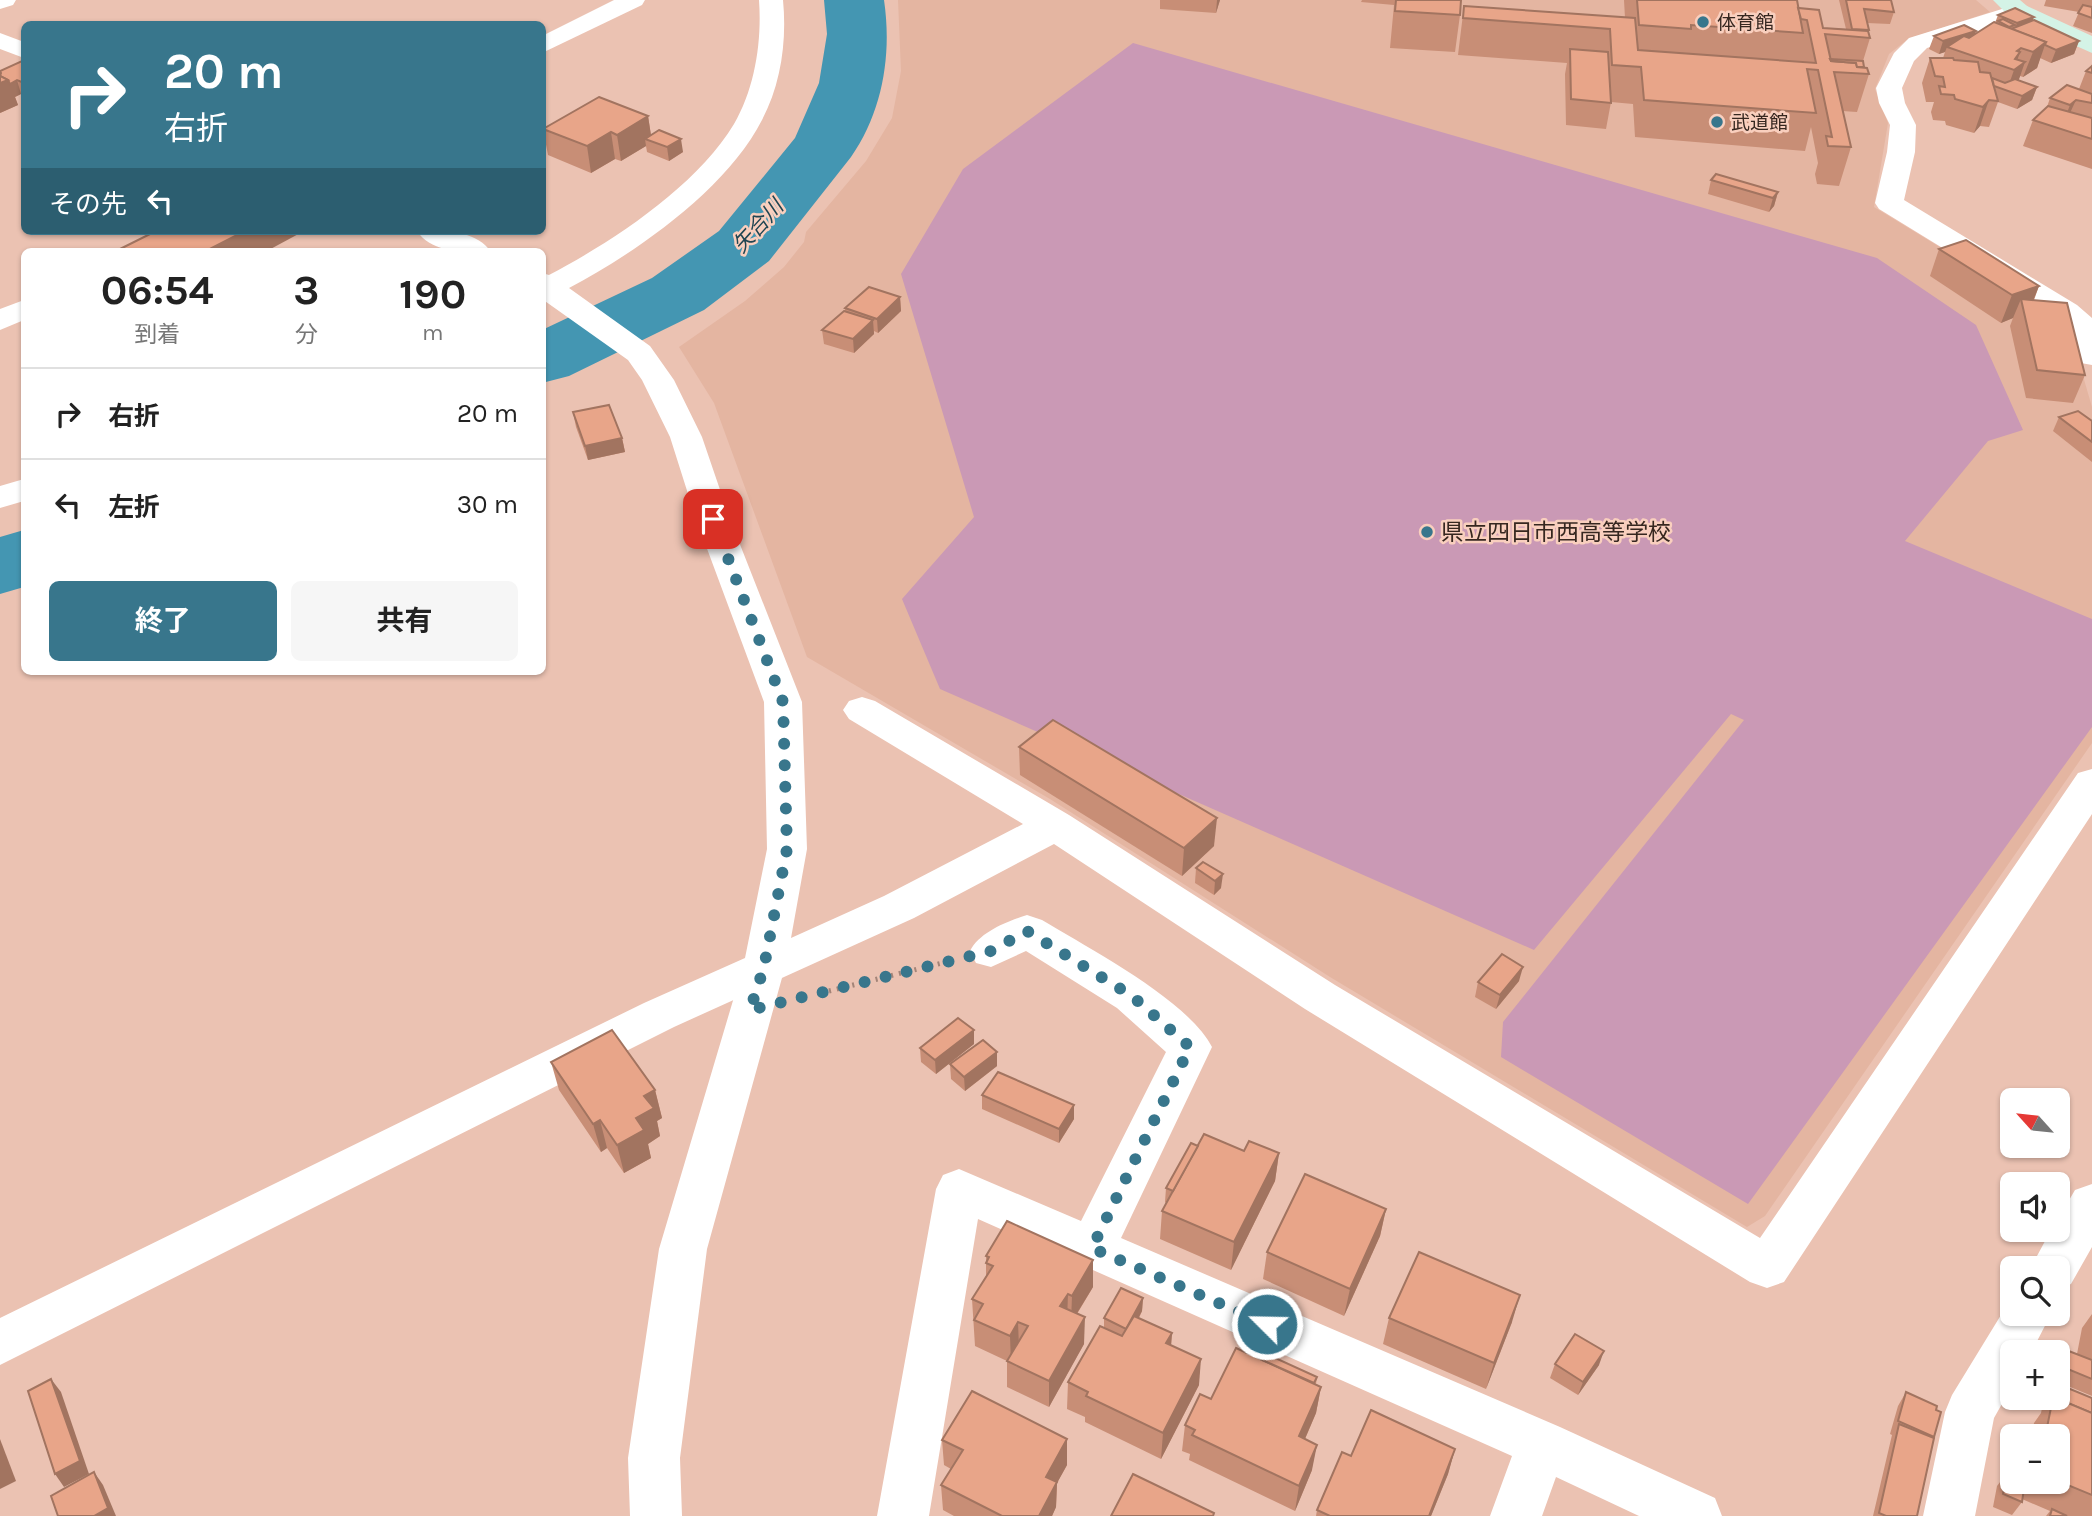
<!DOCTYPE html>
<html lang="ja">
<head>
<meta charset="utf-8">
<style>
  :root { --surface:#fff; --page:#f6f6f6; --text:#222; --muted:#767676; --line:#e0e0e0; --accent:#38768c }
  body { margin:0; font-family:Karla,"Noto Sans JP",sans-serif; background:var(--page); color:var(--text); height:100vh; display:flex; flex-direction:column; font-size:26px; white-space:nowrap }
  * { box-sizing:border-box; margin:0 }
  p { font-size:23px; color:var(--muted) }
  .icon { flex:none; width:38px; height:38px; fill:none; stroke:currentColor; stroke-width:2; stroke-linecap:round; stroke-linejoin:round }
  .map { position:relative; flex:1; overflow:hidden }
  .sheet { position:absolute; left:21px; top:248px; width:525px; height:427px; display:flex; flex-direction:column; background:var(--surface); border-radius:10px; box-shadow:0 2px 5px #0004 }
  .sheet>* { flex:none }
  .guide { position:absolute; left:21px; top:21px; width:525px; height:214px; border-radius:10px; box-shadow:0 2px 5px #0004; background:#38768c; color:#fff; overflow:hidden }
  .needle { width:46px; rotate:297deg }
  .controls { position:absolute; left:2000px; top:1088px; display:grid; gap:14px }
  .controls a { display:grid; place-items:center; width:70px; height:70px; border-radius:10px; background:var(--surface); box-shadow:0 2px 5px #0004; font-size:35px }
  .pin { position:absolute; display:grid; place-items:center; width:60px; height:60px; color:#fff; margin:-30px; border-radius:14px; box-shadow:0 4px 10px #0006 }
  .me { position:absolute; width:77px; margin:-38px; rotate:293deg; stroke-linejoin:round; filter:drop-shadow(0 0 5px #0008) }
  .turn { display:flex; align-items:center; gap:24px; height:147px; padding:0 28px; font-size:32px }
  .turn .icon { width:91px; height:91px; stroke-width:2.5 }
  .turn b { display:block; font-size:49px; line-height:60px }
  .then { display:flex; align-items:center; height:66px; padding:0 28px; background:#0003; gap:14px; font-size:26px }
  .eta { display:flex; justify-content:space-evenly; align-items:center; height:119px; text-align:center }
  .eta b { font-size:42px; font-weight:700; line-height:49px }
  .cta { display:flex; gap:14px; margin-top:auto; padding:14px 28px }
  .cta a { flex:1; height:80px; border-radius:10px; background:var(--accent); color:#fff; font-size:28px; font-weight:700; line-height:80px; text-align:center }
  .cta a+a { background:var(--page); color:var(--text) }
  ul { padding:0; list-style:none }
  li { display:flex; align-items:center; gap:21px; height:91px; padding:0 28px; border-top:2px solid var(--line) }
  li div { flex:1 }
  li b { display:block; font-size:26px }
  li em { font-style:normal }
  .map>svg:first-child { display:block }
  .built { fill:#e4b5a1 }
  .green { fill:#ca99b5 }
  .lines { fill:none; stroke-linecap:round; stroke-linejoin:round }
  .river { fill:#4496b2; fill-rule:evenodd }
  .path { stroke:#a38478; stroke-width:5; stroke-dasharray:2 6; stroke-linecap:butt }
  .minor { fill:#fff; fill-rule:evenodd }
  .tertiary { fill:#fff; fill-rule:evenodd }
  .secondary { fill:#d4f3e6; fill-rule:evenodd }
  .wall { fill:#c88e76 }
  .shaded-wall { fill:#a27460 }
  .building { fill:#e8a589; stroke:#a27460; stroke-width:2 }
  .route { stroke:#38768c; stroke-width:12; stroke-dasharray:0 21.6 }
  .poi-dot { fill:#38768c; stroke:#f9cfbe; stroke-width:2.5 }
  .labels { text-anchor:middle; stroke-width:5; stroke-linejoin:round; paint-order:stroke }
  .far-poi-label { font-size:19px; fill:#362720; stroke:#f9cfbe; text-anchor:start }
  .far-water-label { font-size:21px; font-style:italic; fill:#204552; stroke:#f9cfbe }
  .poi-label { font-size:23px; fill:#362720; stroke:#f9cfbe; text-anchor:start }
</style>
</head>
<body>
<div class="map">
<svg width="2092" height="1516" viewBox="0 0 2092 1516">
  <rect width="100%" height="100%" fill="#ebc2b2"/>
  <path class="built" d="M898 0H1976L1990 12 1908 39 1889 54 1875 89 1888 123 1874 207 2053 316 2069 328 2092 407V743L1765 1216 1747 1227 1330 977 1050 799 807 657 714 403 679 347 745 301 784 267 804 242 806 232 866 161 892 118 901 71Z"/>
  <path class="green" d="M1133 43 1877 258 1976 325 2023 430 1988 441 1905 541 2092 619V727L1748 1204 1501 1057 1503 1022 1744 720 1731 714 1534 950 940 689 902 599 974 517 901 274 963 169Z"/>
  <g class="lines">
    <g class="river">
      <path d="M824 0H884C892 54 883 111 851 157L769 261 704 310 569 376 542 383V330L652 278 719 231 795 138 819 83 827 34Z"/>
      <path d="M24 530V587L0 594V537Z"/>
    </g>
    <path class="path" d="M829 991 946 962"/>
    <g class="minor">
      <path d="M0 0H16L13 5 0 9Z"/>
      <path d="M614 0H645L642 5 542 53V36Z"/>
      <path d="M759 0H783C787 41 781 84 762 120 726 190 637 252 569 288L650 346 674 380 702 437 730 519 802 702 807 849 791 938 884 896 1023 824 849 719 843 710 849 701 862 697 875 701 1069 815 1335 985 1760 1238 2078 773 2092 769V814L1784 1282 1767 1288 1750 1282 1305 1009 1054 844 914 918 674 1027 0 1365V1318L644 1003 745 958 767 849 764 702 696 519 670 437 642 380 628 360 542 299V273L549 275C612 242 696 187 734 124 755 88 762 41 759 0Z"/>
      <path d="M2018 4 2027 6 2030 11 2027 16 1927 48 1914 61 1902 88 1905 103 1916 125 1915 152 1904 200 2077 305 2092 318V365L2081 363 2070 330 2055 317 1879 209 1875 203 1887 152 1890 125 1879 103 1876 88 1894 53 1909 38Z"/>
      <path d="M0 33 24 42V58L0 49Z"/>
      <path d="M417 231C441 231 476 229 491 252 467 252 432 254 417 231Z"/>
      <path d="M24 300V320L0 330V309Z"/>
      <path d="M24 479V501L0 508V486Z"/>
      <path d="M1027 915 1042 920C1088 948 1188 1000 1212 1047L1121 1238 1560 1427 1715 1498 1722 1516H1639L1556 1477 1542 1516H1490L1512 1456 978 1219 929 1516H877L936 1189 943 1175 959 1169 1081 1221 1166 1052 1117 1008 1026 951 991 967 976 963 970 951C980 932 1006 922 1027 915Z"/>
      <path d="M2092 1184V1247L2071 1284 2058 1289V1269H2030L2051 1230H2058V1219L2075 1190Z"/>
      <path d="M2012 1297V1314H2051L2031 1353H2012V1386L1994 1418 1975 1516H1923L1945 1412 1952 1395Z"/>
    </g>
    <path class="tertiary" d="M764 950 779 955 785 967 707 1249 680 1458 682 1516H630L628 1458 659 1249 743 967 749 955Z"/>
    <path class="secondary" d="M1993 0H2020L2027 6 2092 36V53L2009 16Z"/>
  </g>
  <g class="wall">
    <path d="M1160 0H1220L1216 13 1160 9Z"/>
    <path d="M1362 0H1461L1460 15 1455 52 1390 48 1394 5 1361 2Z"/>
    <path d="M1624 0H1797L1798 8 1823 28 1846 29 1839 0H1891L1894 12 1890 24 1867 23 1870 38 1863 61 1864 67 1869 74 1857 112 1842 111 1851 147 1839 186 1817 184 1815 174 1818 163 1811 127 1805 151 1635 137 1633 104 1611 102 1606 129 1566 125 1565 74 1567 63 1458 55 1464 6 1625 18Z"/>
    <path d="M2046 0H2092V33L2073 26 2079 12 2044 6Z"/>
    <path d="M1998 15 2032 21 2079 41 2074 54 2051 63 2040 58 2037 68 2023 77 2020 76 2018 80 2037 87 2032 100 2017 109 1998 102 1989 127 1980 126 1974 133 1946 125 1945 121 1933 120 1931 112 1934 102H1926L1922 83 1930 58H1943L1945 52 1939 54 1929 49 1934 36 1976 31 1975 34 1995 23Z"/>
    <path d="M24 62V95L21 94 15 97 18 105 0 113Z"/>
    <path d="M2092 64V169L2023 146 2033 120 2047 107 2050 98 2079 89 2086 71 2091 67Z"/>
    <path d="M648 116 651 135 683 152 669 161 647 152 646 146 621 161 615 159 591 173 548 155 543 129Z"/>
    <path d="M1711 180 1778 192 1774 206 1769 212 1708 194Z"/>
    <path d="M1939 249 2039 286 2034 300 2085 375 2073 403 2026 398 2010 326 2013 318 2001 323 1930 276Z"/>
    <path d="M900 297 901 311 878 333 874 331V334L854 353 824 344 822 330 845 311V308Z"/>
    <path d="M573 412 622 438 625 452 588 460 576 427Z"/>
    <path d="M2059 417 2092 421V462L2053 431Z"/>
    <path d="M1019 747 1214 846 1182 876 1020 775Z"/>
    <path d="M1203 862 1221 888 1214 895 1195 883 1196 868Z"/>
    <path d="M1519 981 1496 1009 1475 997 1478 982Z"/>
    <path d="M974 1044 936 1074 921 1062 920 1048Z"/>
    <path d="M551 1062 655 1090 662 1118 657 1121 660 1136 648 1144 651 1158 624 1173 607 1148 601 1152 559 1090Z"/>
    <path d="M950 1064 997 1066 965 1091 951 1079Z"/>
    <path d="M982 1095 1074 1105V1119L1059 1143 982 1109Z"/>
    <path d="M1198 1146 1279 1153 1275 1181 1231 1270 1160 1239 1162 1211 1166 1203 1165 1202 1166 1188Z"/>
    <path d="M1386 1209 1380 1236 1344 1316 1263 1279 1267 1252Z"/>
    <path d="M986 1256 1093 1287 1077 1314 1084 1344 1049 1407 1007 1387V1361L975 1346 972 1299 986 1276Z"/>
    <path d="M1143 1298 1142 1311 1139 1318 1172 1333 1171 1345 1199 1385 1161 1459 1085 1422V1417L1067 1409 1068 1382 1104 1328V1318Z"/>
    <path d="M2092 1314V1396L2058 1382V1353L2061 1348 2077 1354 2082 1328Z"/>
    <path d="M1389 1318 1512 1322 1486 1389 1383 1344Z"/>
    <path d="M1260 1359 1317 1377 1316 1384 1321 1387 1316 1413 1305 1439 1312 1470 1295 1511 1189 1460 1190 1454 1182 1451 1185 1425 1211 1399Z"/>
    <path d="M1555 1364 1599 1365 1578 1395 1550 1378Z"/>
    <path d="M1906 1392 1934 1437 1917 1516H1873L1892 1435 1890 1434 1898 1406Z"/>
    <path d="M2044 1398H2092V1516H2046L2050 1511 2022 1499V1502L2012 1515 1993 1507 1997 1486 2007 1473 2012 1482H2058V1437H2031L2034 1423 2041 1413Z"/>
    <path d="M942 1440 1067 1465 1057 1483 1056 1507 1052 1516H954L943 1510 941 1485 951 1469 944 1465Z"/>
    <path d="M1455 1449 1448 1474 1431 1516H1316L1317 1510 1351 1456Z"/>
  </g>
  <g class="shaded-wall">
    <path d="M1217 0H1220L1216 13Z"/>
    <path d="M2034 17 2029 30 2013 36 2017 23Z"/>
    <path d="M1976 31 1972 44 1947 47 1945 52 1939 54 1943 41Z"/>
    <path d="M2079 41 2074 54 2051 63 2056 50Z"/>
    <path d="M2046 42 2037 68 2023 77 2033 52Z"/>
    <path d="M2021 48 2018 55 2020 52 2014 70 2025 62 2016 88 2007 90 2014 70 2010 56Z"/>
    <path d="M8 80H17L21 94 15 97 18 105 0 113V83Z"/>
    <path d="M2037 87 2032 100 2017 109 2022 96Z"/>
    <path d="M1989 100 1980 126 1974 133 1983 107Z"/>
    <path d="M2076 100 2070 113 2065 118 2070 105Z"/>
    <path d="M648 116 652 142 645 139 646 146 621 161 617 135Z"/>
    <path d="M611 132 615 159 591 173 587 146Z"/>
    <path d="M681 139 683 152 669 161 667 147Z"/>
    <path d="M1778 192 1774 206 1769 212 1773 198Z"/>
    <path d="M245 231H304L265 252H204Z"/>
    <path d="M2039 286 2028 313 2021 299 2013 318 2001 323 2012 295Z"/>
    <path d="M900 297 901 311 878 333 877 319Z"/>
    <path d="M873 320 874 334 854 353 853 339Z"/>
    <path d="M622 438 625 452 588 460 585 446Z"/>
    <path d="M1217 818 1214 846 1182 876 1184 848Z"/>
    <path d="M1223 874 1221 888 1214 895 1215 881Z"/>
    <path d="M1523 967 1519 981 1496 1009 1500 995Z"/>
    <path d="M974 1030V1044L936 1074 935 1060Z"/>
    <path d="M997 1052V1066L965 1091 964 1077Z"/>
    <path d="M655 1090 662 1118 657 1121 660 1136 648 1144 651 1158 624 1173 617 1145 636 1118 644 1096Z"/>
    <path d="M1074 1105V1119L1059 1143V1129Z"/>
    <path d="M600 1120 607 1148 601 1152 593 1124Z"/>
    <path d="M1279 1153 1275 1181 1231 1270 1234 1242Z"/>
    <path d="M1386 1209 1380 1236 1344 1316 1350 1289Z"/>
    <path d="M1093 1260V1287L1071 1323 1072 1296Z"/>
    <path d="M1068 1294 1067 1321 1060 1306Z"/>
    <path d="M1520 1295 1512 1322 1486 1389 1494 1363Z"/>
    <path d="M1143 1298 1142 1311 1126 1342 1127 1329Z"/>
    <path d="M1085 1317 1084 1344 1049 1407V1381Z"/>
    <path d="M1018 1322 1019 1348 1011 1363 1010 1336Z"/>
    <path d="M1172 1333 1170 1359 1166 1343Z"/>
    <path d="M1604 1351 1599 1365 1578 1395 1583 1382Z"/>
    <path d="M1201 1359 1199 1385 1161 1459 1163 1433Z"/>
    <path d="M51 1379 61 1392 89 1474 64 1487 55 1474Z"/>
    <path d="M1321 1387 1316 1413 1295 1462 1299 1436Z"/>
    <path d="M0 1439 16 1481 0 1489Z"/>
    <path d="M1067 1439V1465L1057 1483 1056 1507 1052 1516H1039L1046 1477Z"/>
    <path d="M1317 1445 1312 1470 1295 1511 1299 1486Z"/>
    <path d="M1455 1449 1448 1474 1431 1516H1429Z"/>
    <path d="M94 1472 103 1485 116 1516H94Z"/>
  </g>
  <g class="building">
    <path d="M1396 0H1461L1460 15 1395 11Z"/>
    <path d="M1637 0H1797L1803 33 1691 25V29L1639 25Z"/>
    <path d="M1846 0H1891L1894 12 1864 9 1869 30 1852 29Z"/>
    <path d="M2083 5 2092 7V18L2078 13Z"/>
    <path d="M1464 6 1635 18 1638 50 1816 63 1807 20 1801 19 1798 8 1819 10 1823 28 1868 31 1870 38 1825 34 1831 61 1856 63 1857 67 1867 68 1869 74 1834 72 1851 147 1828 146 1826 136 1832 137 1818 70 1807 69 1816 113 1644 100 1641 67 1612 65 1610 29 1463 18Z"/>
    <path d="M2015 8 2034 17 2017 23 1998 15Z"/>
    <path d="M2003 19 2015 25 2009 27 1998 21Z"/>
    <path d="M2034 20 2079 41 2056 50 2045 45 2046 42 2011 29Z"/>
    <path d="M1994 22 2046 42 2033 52 2021 48 2017 51 2020 52 2015 59 2025 62 2014 70 1947 47 1964 36 1969 38Z"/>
    <path d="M1964 25 1976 31 1943 41 1934 36Z"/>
    <path d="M1570 49 1608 52 1611 103 1571 99Z"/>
    <path d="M1930 58H1953L1954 60 1978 62 1980 72 1990 73 1998 101 1989 100 1983 107 1955 99 1954 95 1941 94 1939 86 1945 87 1943 77 1935 76Z"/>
    <path d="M1830 59 1863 61 1864 67H1857L1856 63 1831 61Z"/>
    <path d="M22 61 24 62V83L17 80 10 84 8 80 0 76 1 73 0 71Z"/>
    <path d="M2092 66V73L2086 71Z"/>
    <path d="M0 76 8 80 0 83Z"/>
    <path d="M1992 78 2005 83 2015 79 2037 87 2022 96 1994 86Z"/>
    <path d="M2067 85 2092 94V103L2076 100 2070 105 2050 98Z"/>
    <path d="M599 97 648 116 617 135 611 132 587 146 543 129Z"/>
    <path d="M2048 106 2092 118V139L2033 120Z"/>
    <path d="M659 130 681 139 667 147 645 139Z"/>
    <path d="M1716 174 1778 192 1773 198 1711 180Z"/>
    <path d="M156 231H245L204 252H114Z"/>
    <path d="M1966 240 2039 286 2012 295 1939 249Z"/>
    <path d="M869 287 900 297 877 319 845 308Z"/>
    <path d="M2021 299 2067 303 2085 375 2037 370Z"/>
    <path d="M844 311 873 320 853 339 822 330Z"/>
    <path d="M609 405 622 438 585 446 573 412Z"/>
    <path d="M2078 411 2092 421V442L2059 417Z"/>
    <path d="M1053 720 1217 818 1184 848 1019 747Z"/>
    <path d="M1203 862 1223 874 1215 881 1196 868Z"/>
    <path d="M1502 954 1523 967 1500 995 1478 982Z"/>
    <path d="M958 1018 974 1030 935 1060 920 1048Z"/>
    <path d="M612 1030 655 1090 644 1096 654 1108 636 1118 644 1130 617 1145 600 1120 593 1124 551 1062Z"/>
    <path d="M983 1040 997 1052 964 1077 950 1064Z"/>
    <path d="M998 1072 1074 1105 1059 1129 982 1095Z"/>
    <path d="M1204 1134 1244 1151 1249 1141 1279 1153 1234 1242 1162 1211Z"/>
    <path d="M1191 1143 1198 1146 1173 1191 1166 1188Z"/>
    <path d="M1305 1174 1386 1209 1350 1289 1267 1252Z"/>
    <path d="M1007 1221 1093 1260 1072 1296 1068 1294 1060 1306 1085 1317 1049 1381 1007 1361 1028 1326 1018 1322 1010 1336 974 1320 983 1304 972 1299 993 1266 986 1263 989 1257 986 1256Z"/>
    <path d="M1419 1252 1520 1295 1494 1363 1389 1318Z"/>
    <path d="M1121 1288 1143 1298 1126 1329 1104 1318Z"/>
    <path d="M1134 1316 1172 1333 1166 1343 1201 1359 1163 1433 1086 1396 1088 1392 1068 1382 1100 1326 1122 1336Z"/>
    <path d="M1575 1334 1604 1351 1583 1382 1555 1364Z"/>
    <path d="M1236 1348 1321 1387 1299 1436 1317 1445 1299 1486 1192 1435 1195 1430 1185 1425 1200 1394 1211 1399Z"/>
    <path d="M2061 1348 2092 1360V1379L2058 1365V1360Z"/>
    <path d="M1264 1353 1317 1377 1314 1383 1260 1359Z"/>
    <path d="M51 1379 80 1461 55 1474 28 1391Z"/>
    <path d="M2058 1384 2092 1398V1413L2056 1398H2058Z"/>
    <path d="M972 1391 1067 1439 1046 1477 1057 1482 1039 1516H1002L941 1485 963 1450 942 1440Z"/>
    <path d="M1906 1392 1937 1406 1936 1410 1941 1412 1934 1437 1898 1421Z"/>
    <path d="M2053 1398H2056L2092 1413V1495L2058 1481V1437H2045Z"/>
    <path d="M1371 1410 1455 1449 1429 1516H1330L1317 1510 1342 1452 1351 1456Z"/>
    <path d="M1899 1424 1934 1438 1917 1516H1886L1879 1513Z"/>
    <path d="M94 1472 108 1508 94 1516H58L51 1496Z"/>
    <path d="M2007 1473 2012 1476V1482H2025L2022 1502 2003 1494Z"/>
    <path d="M1133 1474 1214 1513 1213 1516H1111Z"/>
    <path d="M2052 1509 2067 1516H2050Z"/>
  </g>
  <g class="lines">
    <path class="route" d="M713 519 783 702 787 849 764 967 750 1010 991 951 1027 931 1132 996 1190 1047 1092 1248 1267 1324"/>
  </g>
  <g class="poi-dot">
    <circle cx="1703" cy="22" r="7"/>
    <circle cx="1717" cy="122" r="7"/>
    <circle cx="1427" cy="532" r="7"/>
  </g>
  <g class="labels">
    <g class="far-poi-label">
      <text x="1717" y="29">体育館</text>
      <text x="1731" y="129">武道館</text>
    </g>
    <g class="far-water-label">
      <text transform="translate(758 226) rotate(-48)" y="7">矢合川</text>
    </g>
    <g class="poi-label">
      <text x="1441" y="540">県立四日市西高等学校</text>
    </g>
  </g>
</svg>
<div class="controls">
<a><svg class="needle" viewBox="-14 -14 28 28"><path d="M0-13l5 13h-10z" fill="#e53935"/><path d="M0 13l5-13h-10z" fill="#767676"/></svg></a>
<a><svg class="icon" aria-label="sound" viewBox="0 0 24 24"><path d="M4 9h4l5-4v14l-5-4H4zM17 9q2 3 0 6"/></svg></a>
<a><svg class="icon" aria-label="search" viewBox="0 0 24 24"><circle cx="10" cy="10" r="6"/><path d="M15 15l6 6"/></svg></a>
<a>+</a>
<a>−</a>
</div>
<div class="pin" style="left:713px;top:519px;background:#d93025"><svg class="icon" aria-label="arrive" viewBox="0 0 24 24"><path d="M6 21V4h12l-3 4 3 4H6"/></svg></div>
<svg class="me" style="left:1267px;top:1324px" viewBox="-20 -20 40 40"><circle r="17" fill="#38768c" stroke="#fff" stroke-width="3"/><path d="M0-11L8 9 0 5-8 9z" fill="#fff"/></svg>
<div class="guide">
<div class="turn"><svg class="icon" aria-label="right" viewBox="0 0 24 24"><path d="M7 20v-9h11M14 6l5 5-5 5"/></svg><div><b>20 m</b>右折</div></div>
<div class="then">その先<svg class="icon" aria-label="left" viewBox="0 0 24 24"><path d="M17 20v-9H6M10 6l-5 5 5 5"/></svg></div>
</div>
<section class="sheet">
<div class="eta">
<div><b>06:54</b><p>到着</p></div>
<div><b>3</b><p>分</p></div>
<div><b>190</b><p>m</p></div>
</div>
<ul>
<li><svg class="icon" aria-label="right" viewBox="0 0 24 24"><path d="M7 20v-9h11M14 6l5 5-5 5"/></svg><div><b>右折</b></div><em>20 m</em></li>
<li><svg class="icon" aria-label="left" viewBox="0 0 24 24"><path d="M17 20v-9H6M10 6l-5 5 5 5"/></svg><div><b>左折</b></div><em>30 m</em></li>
</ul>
<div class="cta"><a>終了</a><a>共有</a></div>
</section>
</div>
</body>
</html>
